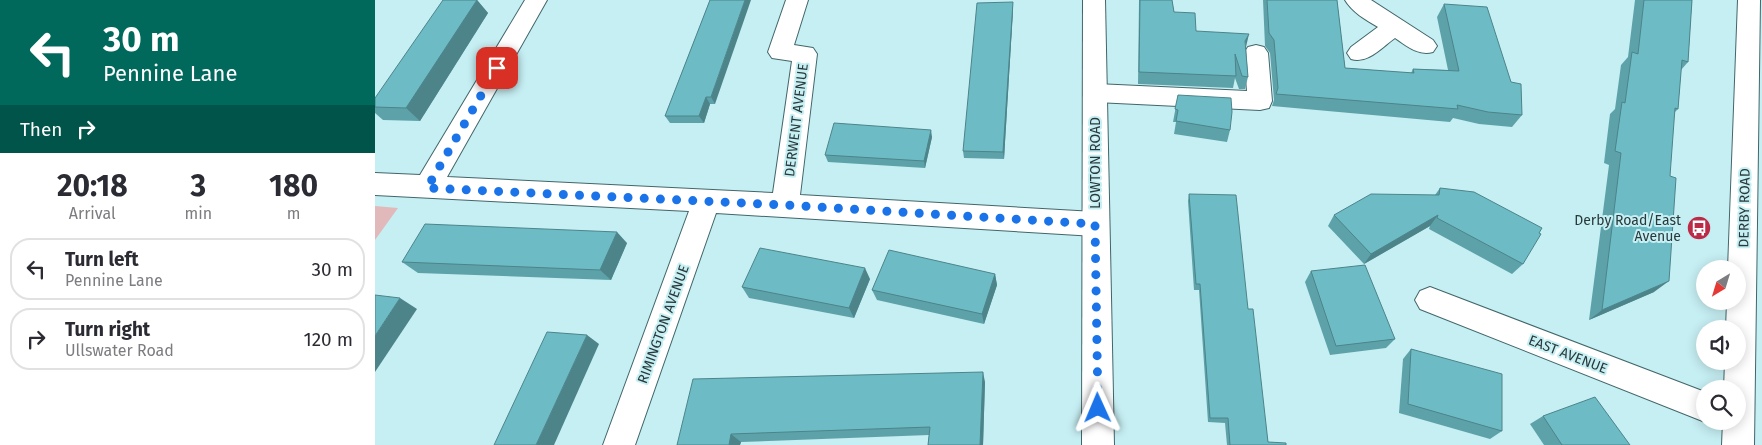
<!DOCTYPE html>
<html lang="en">
<head>
<meta charset="utf-8">
<style>
  :root { --surface:#fff; --page:#f7f7f7; --text:#2b2b33; --muted:#7c7c81; --line:#e1e1e2 }
  body { margin:0; font-family:"Fira Sans",sans-serif; background:var(--page); color:var(--text); height:100vh; display:flex; flex-direction:column; font-size:19px; white-space:nowrap }
  * { box-sizing:border-box; margin:0 }
  p { font-size:16px; color:var(--muted) }
  .icon { flex:none; width:28px; height:28px; fill:none; stroke:currentColor; stroke-width:2; stroke-linecap:round; stroke-linejoin:round }
  .map { position:relative; flex:1; overflow:hidden }
  .side { display:flex; flex-direction:column; background:var(--surface); width:375px }
  .side>* { flex:none }
  .top-card { background:#00695c; color:#fff; overflow:hidden }
  .needle { width:32px; rotate:218deg }
  .controls { position:absolute; left:1321px; top:260px; display:grid; gap:10px }
  .controls a { display:grid; place-items:center; width:50px; height:50px; border-radius:50%; background:var(--surface); box-shadow:0 2px 12px #0003; font-size:25px }
  .pin { position:absolute; display:grid; place-items:center; width:42px; height:42px; color:#fff; margin:-21px; border-radius:10px; box-shadow:0 2px 8px #0006 }
  .me { position:absolute; width:55px; margin:-28px; rotate:359deg; stroke-linejoin:round; filter:drop-shadow(0 0 4px #0008) }
  .turn { display:flex; align-items:center; gap:18px; height:105px; padding:0 20px; font-size:22px }
  .turn .icon { width:65px; height:65px; stroke-width:2.5 }
  .turn b { display:block; font-size:35px; line-height:42px }
  .then { display:flex; align-items:center; height:48px; padding:0 20px; background:#0003; gap:10px; font-size:19px }
  .eta { display:flex; justify-content:space-evenly; align-items:center; height:85px; text-align:center }
  .eta b { font-size:30px; font-weight:700; line-height:35px }
  ul { padding:0; list-style:none }
  li { display:flex; align-items:center; gap:15px; height:62px; margin:0 10px 8px; padding:0 10px; border:2px solid var(--line); border-radius:20px }
  li div { flex:1 }
  li b { display:block; font-size:19px }
  li em { font-style:normal }
  main { display:flex; flex:1; min-height:0 }
  .map>svg:first-child { display:block }
  .green { fill:#e2b9ba }
  .lines { fill:none; stroke-linecap:round; stroke-linejoin:round }
  .minor-casing { stroke:#41666a; stroke-width:2 }
  .major-casing { stroke:#41666a; stroke-width:2 }
  .minor { fill:#fff; fill-rule:evenodd }
  .major { fill:#fff; fill-rule:evenodd }
  .wall { fill:#5ea2a9 }
  .shaded-wall { fill:#4c848a }
  .building { fill:#6dbcc5; stroke:#4c848a }
  .route { stroke:#1a73e8; stroke-width:9; stroke-dasharray:0 16.2 }
  .labels { text-anchor:middle; stroke-width:4; stroke-linejoin:round; paint-order:stroke }
  .street-label { font-size:14px; fill:#29393b; stroke:#c6eff3 }
  .poi-label { font-size:14px; fill:#29393b; stroke:#c6eff3; text-anchor:end }
</style>
</head>
<body>
<main>
<section class="side">
<div class="top-card">
<div class="turn"><svg class="icon" aria-label="left" viewBox="0 0 24 24"><path d="M17 20v-9H6M10 6l-5 5 5 5"/></svg><div><b>30 m</b>Pennine Lane</div></div>
<div class="then">Then<svg class="icon" aria-label="right" viewBox="0 0 24 24"><path d="M7 20v-9h11M14 6l5 5-5 5"/></svg></div>
</div>
<div class="eta">
<div><b>20:18</b><p>Arrival</p></div>
<div><b>3</b><p>min</p></div>
<div><b>180</b><p>m</p></div>
</div>
<ul>
<li><svg class="icon" aria-label="left" viewBox="0 0 24 24"><path d="M17 20v-9H6M10 6l-5 5 5 5"/></svg><div><b>Turn left</b><p>Pennine Lane</p></div><em>30 m</em></li>
<li><svg class="icon" aria-label="right" viewBox="0 0 24 24"><path d="M7 20v-9h11M14 6l5 5-5 5"/></svg><div><b>Turn right</b><p>Ullswater Road</p></div><em>120 m</em></li>
</ul>
</section>
<div class="map">
<svg width="1387" height="445" viewBox="0 0 1387 445">
  <rect width="100%" height="100%" fill="#c6eff3"/>
  <path class="green" d="M0 206 23 208 0 240Z"/>
  <g class="lines">
    <g class="minor-casing">
      <g id="minor">
        <path d="M150 0H172L72 177 398 193 417 61 397 58 393 52 411 0H433L419 45 438 48 442 54 425 195 720 212 730 216 734 224 730 232 720 236 341 213 260 445H228L314 211 0 195V173L45 175Z"/>
        <path d="M970 0H996L1058 40 1062 46 1058 52C1043 56 1032 46 1020 38 1006 48 993 64 976 59L972 53 976 47 1003 27C991 20 977 12 970 0Z"/>
        <path d="M1363 0H1385L1379 445H1347L1348 421H1362V389H1349L1350 361H1362V329H1351L1352 301H1362V269H1353Z"/>
        <path d="M881 45 889 47 893 53 897 101 894 108 885 110 721 102 712 99 709 93 712 87 721 84 872 91 869 53 873 47Z"/>
        <path d="M1055 287 1330 392V421H1333L1330 422 1045 309 1040 300 1045 291Z"/>
      </g>
    </g>
    <g class="major-casing">
      <path id="major" d="M708 0H730L739 445H707Z"/>
    </g>
    <use href="#minor" class="minor"/>
    <use href="#major" class="major"/>
  </g>
  <g class="wall">
    <path d="M102 0 113 13 45 121 8 120 0 113V98Z"/>
    <path d="M335 0 340 104H335L329 123H295L290 116Z"/>
    <path d="M764 0H797L799 12 821 31 871 47 873 77 870 89H864L860 78 858 88 763 84Z"/>
    <path d="M888 0H962L970 68 1036 73 1038 69 1073 70 1062 17 1069 4 1147 115 1137 127 1104 124 1078 118 1075 122 897 106 899 100 895 53 890 46Z"/>
    <path d="M1260 0H1317L1313 62 1306 70 1303 109 1299 113 1279 292 1214 320 1234 165 1229 163 1235 114 1240 109 1246 65 1253 57Z"/>
    <path d="M638 10 629 159 589 158 588 151Z"/>
    <path d="M803 95 855 130 852 142 799 134 801 122H798Z"/>
    <path d="M557 137 550 168 453 162 450 155Z"/>
    <path d="M1065 188 1148 264 1137 274 1054 229 1055 226 989 264 953 226 959 215 1060 195Z"/>
    <path d="M814 194 873 309 893 442 911 445H852L850 423 833 422 824 290H819L813 201Z"/>
    <path d="M252 243 236 280 43 273 27 262Z"/>
    <path d="M936 271 1020 339 1011 348 955 355 930 282Z"/>
    <path d="M620 274 622 285 609 324 502 300 497 290Z"/>
    <path d="M495 279 479 318 374 298 367 287Z"/>
    <path d="M1036 349 1127 431 1115 439 1024 413 1028 359Z"/>
    <path d="M610 382 608 445H553L554 435 366 442 365 445H302Z"/>
    <path d="M1168 416 1255 445H1169L1155 424Z"/>
  </g>
  <g class="shaded-wall">
    <path d="M102 0 113 13 45 121 31 108Z"/>
    <path d="M370 0H376L340 104 336 97Z"/>
    <path d="M638 2V10L629 159 628 152Z"/>
    <path d="M874 34 871 47 870 41Z"/>
    <path d="M331 97 335 104 329 123 324 116Z"/>
    <path d="M556 130 557 137 550 168 549 161Z"/>
    <path d="M1063 215 1055 226 989 264 996 254Z"/>
    <path d="M242 232 252 243 236 280 225 270Z"/>
    <path d="M490 268 495 279 479 318 474 308Z"/>
    <path d="M620 274 622 285 609 324 607 314Z"/>
    <path d="M1294 281 1279 292 1214 320 1227 310Z"/>
    <path d="M25 298 42 309 0 372V336Z"/>
    <path d="M212 335 224 344 179 445H161Z"/>
    <path d="M608 372 610 382 608 445H605Z"/>
    <path d="M356 434 366 442 365 445H354Z"/>
  </g>
  <g class="building">
    <path d="M68 0H102L31 108 0 107V98Z"/>
    <path d="M335 0H370L336 97H331L324 116H290Z"/>
    <path d="M765 0H797L799 12 820 13 821 31 874 34 870 41 873 77 867 76 860 54 861 76 764 72Z"/>
    <path d="M892 0H962L970 68 1039 73 1038 69 1084 71 1069 4 1112 7 1136 82 1146 84 1147 115 1113 112 1082 105 1083 109 901 94 903 88 899 40 894 33Z"/>
    <path d="M1269 0H1317L1313 62 1307 60 1303 109 1300 108 1295 176 1301 178 1294 281 1227 310 1246 153 1240 151 1247 102 1250 103 1257 52 1263 54Z"/>
    <path d="M638 2 628 152 588 151 602 3Z"/>
    <path d="M803 95 856 98 857 112 855 130 801 121 803 110 800 109Z"/>
    <path d="M459 123 556 130 549 161 450 155Z"/>
    <path d="M1065 188 1099 192 1167 228 1164 233 1166 234 1148 264 1062 218 1063 215 996 254 959 215 996 194 1064 195Z"/>
    <path d="M814 194 861 195 873 309H878L893 442 911 443V445H855L853 418H835L825 284H821Z"/>
    <path d="M50 224 242 232 225 270 27 262Z"/>
    <path d="M385 248 490 268 474 308 367 287Z"/>
    <path d="M514 250 620 274 607 314 497 290Z"/>
    <path d="M990 265 1020 339 961 346 936 271Z"/>
    <path d="M0 295 25 298 0 336Z"/>
    <path d="M172 332 212 335 161 445H119Z"/>
    <path d="M1036 349 1127 374V431L1033 404Z"/>
    <path d="M608 372 605 445H553L555 427 356 434 354 445H302L318 379Z"/>
    <path d="M1220 397 1255 445H1187L1168 416Z"/>
  </g>
  <g class="lines">
    <path class="route" d="M122 68 52 188 410 205 720 224 723 408"/>
  </g>
  <defs>
    <g id="bus-disc" transform="scale(1.25)"><circle r="9.5" fill="#bb2a47" stroke="#c6eff3"/><path d="M-5-6H5V4H4V6H2V4H-2V6H-4V4H-5ZM-3.5-4V0h7V-4ZM-3.5 1.2v1.5H-2V1.2ZM2 1.2v1.5H3.5V1.2Z" fill="#fff"/></g>
  </defs>
  <g fill-rule="evenodd">
    <use href="#bus-disc" x="1324" y="228"/>
  </g>
  <g class="labels">
    <g class="street-label">
      <text transform="translate(421 120) rotate(-83)" y="5">DERWENT AVENUE</text>
      <text transform="translate(720 163) rotate(-90)" y="5">LOWTON ROAD</text>
      <text transform="translate(1369 208) rotate(-89)" y="5">DERBY ROAD</text>
      <text transform="translate(288 324) rotate(-70)" y="5">RIMINGTON AVENUE</text>
      <text transform="translate(1193 354) rotate(21)" y="5">EAST AVENUE</text>
    </g>
    <g class="poi-label">
      <text x="1306" y="225">Derby Road/East<tspan x="1306" dy="16">Avenue</tspan></text>
    </g>
  </g>
</svg>
<div class="controls">
<a><svg class="needle" viewBox="-14 -14 28 28"><path d="M0-13l5 13h-10z" fill="#e53935"/><path d="M0 13l5-13h-10z" fill="#7c7c81"/></svg></a>
<a><svg class="icon" aria-label="sound" viewBox="0 0 24 24"><path d="M4 9h4l5-4v14l-5-4H4zM17 9q2 3 0 6"/></svg></a>
<a><svg class="icon" aria-label="search" viewBox="0 0 24 24"><circle cx="10" cy="10" r="6"/><path d="M15 15l6 6"/></svg></a>
</div>
<div class="pin" style="left:122px;top:68px;background:#d93025"><svg class="icon" aria-label="arrive" viewBox="0 0 24 24"><path d="M6 21V4h12l-3 4 3 4H6"/></svg></div>
<svg class="me" style="left:723px;top:408px" viewBox="-20 -20 40 40"><path d="M0-17L14 15 0 8-14 15z" fill="#1a73e8" stroke="#fff" stroke-width="4"/></svg>
</div>
</main>
</body>
</html>
